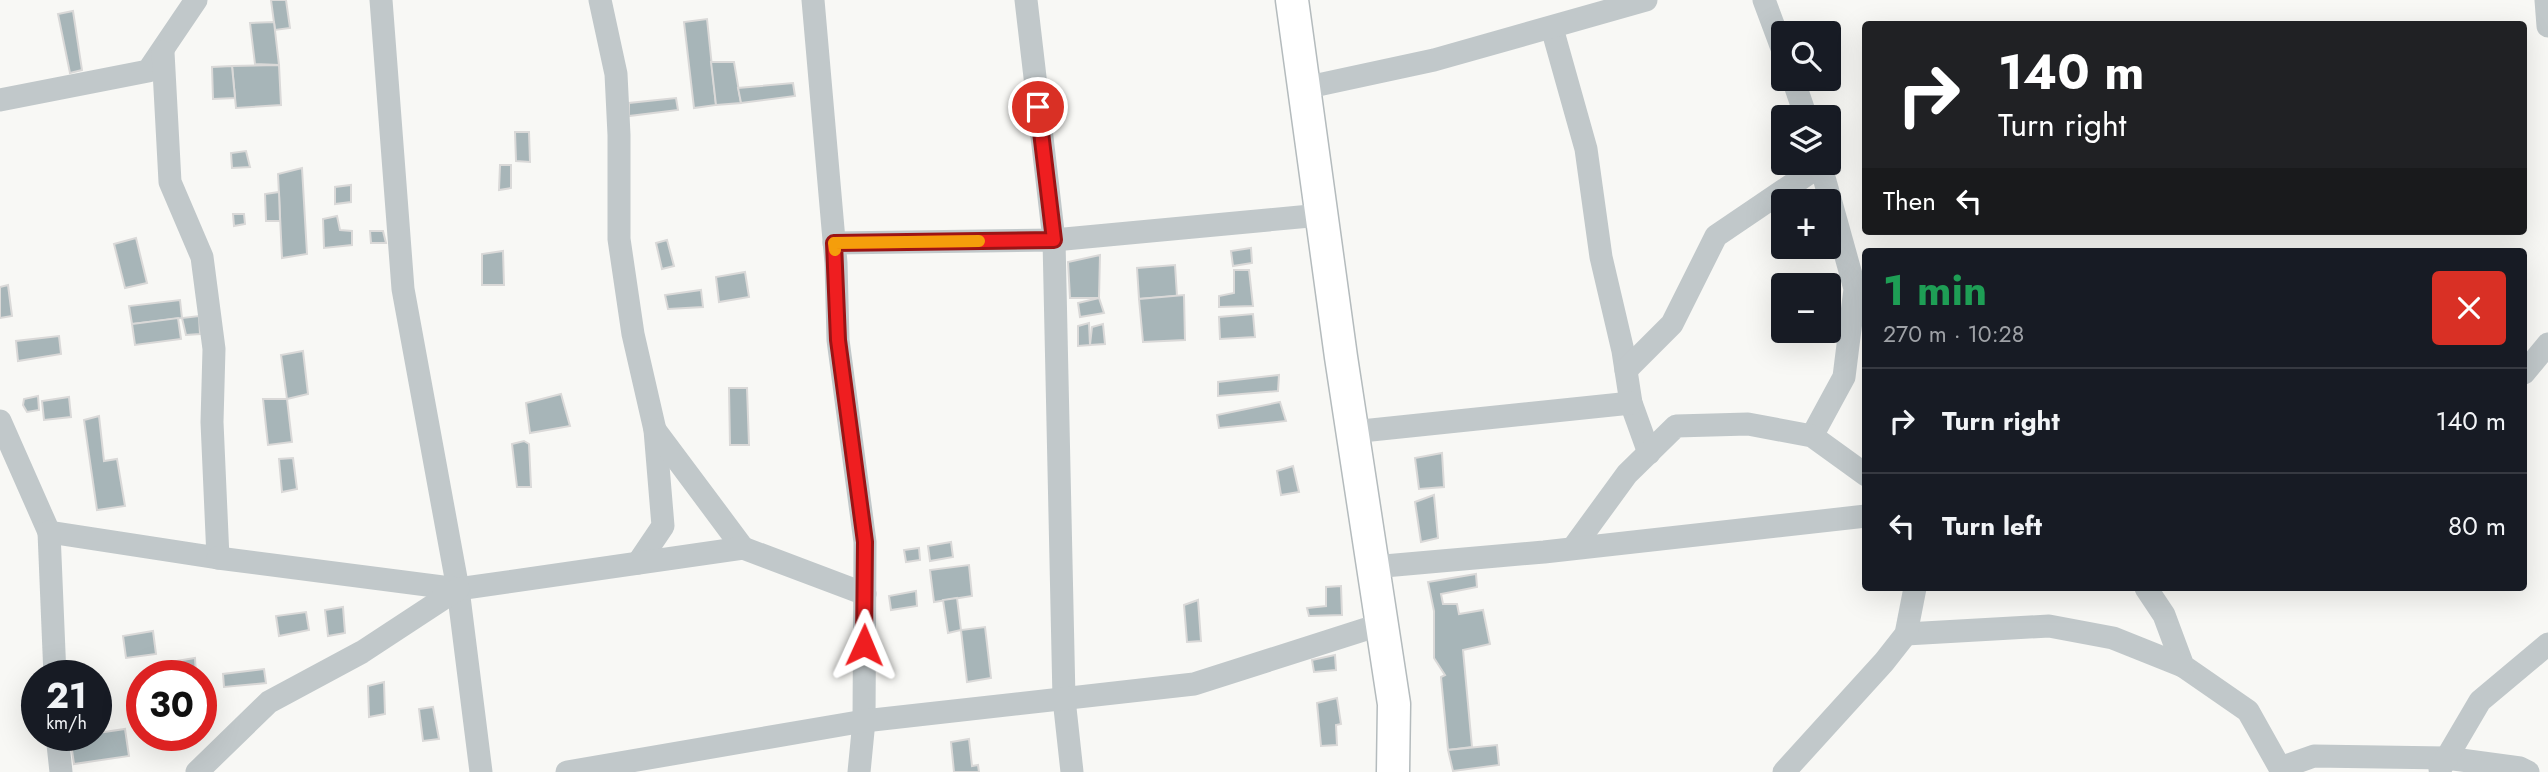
<!DOCTYPE html>
<html lang="en">
<head>
<meta charset="utf-8">
<style>
  :root { --surface:#171b24; --page:#242831; --text:#f1f3f6; --muted:#9ea1a6; --line:#363941 }
  body { margin:0; font-family:Jost,sans-serif; background:var(--page); color:var(--text); height:100vh; display:flex; flex-direction:column; font-size:26px; white-space:nowrap }
  * { box-sizing:border-box; margin:0 }
  p { font-size:23px; color:var(--muted) }
  .icon { flex:none; width:38px; height:38px; fill:none; stroke:currentColor; stroke-width:2; stroke-linecap:round; stroke-linejoin:round }
  .map { position:relative; flex:1; overflow:hidden }
  .drawer { position:absolute; left:1862px; top:248px; width:665px; height:343px; display:flex; flex-direction:column; background:var(--surface); border-radius:7px; box-shadow:0 7px 28px #0002 }
  .drawer>* { flex:none }
  .hud { position:absolute; left:1862px; top:21px; width:665px; height:214px; border-radius:7px; box-shadow:0 7px 28px #0002; background:#202124; color:#fff; overflow:hidden }
  .buttons { position:absolute; left:1771px; top:21px; display:grid; gap:14px }
  .buttons a { display:grid; place-items:center; width:70px; height:70px; border-radius:7px; background:var(--surface); box-shadow:0 7px 28px #0002; font-size:35px }
  .speed { position:absolute; left:21px; top:660px; display:flex; gap:14px; font-size:35px; font-weight:700; text-align:center }
  .speed>* { display:grid; place-content:center; width:91px; height:91px; border-radius:50%; background:var(--surface); box-shadow:0 7px 28px #0002; line-height:1 }
  .speed small { font-size:18px; font-weight:400 }
  .speed .limit { border:10px solid #d22; background:#fff; color:#111 }
  .pin { position:absolute; display:grid; place-items:center; width:60px; height:60px; color:#fff; margin:-30px; border:4px solid #fff; border-radius:50%; box-shadow:0 2px 7px #0007 }
  .me { position:absolute; width:77px; margin:-38px; rotate:1deg; stroke-linejoin:round; filter:drop-shadow(0 0 5px #0008) }
  .turn { display:flex; align-items:center; gap:24px; height:147px; padding:0 21px; font-size:32px }
  .turn .icon { width:91px; height:91px; stroke-width:2.5 }
  .turn b { display:block; font-size:49px; line-height:60px }
  .then { display:flex; align-items:center; height:66px; padding:0 21px; background:#0003; gap:14px; font-size:26px }
  .round { display:grid; place-items:center; flex:none; width:74px; height:74px; border-radius:7px; background:var(--page) }
  .summary { display:flex; align-items:center; justify-content:space-between; height:119px; padding:0 21px }
  h1 { font-size:42px; font-weight:700; line-height:52px; color:#1e9e55 }
  ul { padding:0; list-style:none }
  li { display:flex; align-items:center; gap:21px; height:105px; padding:0 21px; border-top:2px solid var(--line) }
  li div { flex:1 }
  li b { display:block; font-size:26px }
  li em { font-style:normal }
  .map>svg:first-child { display:block }
  .building { fill:#a7b5b8; stroke:#dad9d8; stroke-width:2 }
  .lines { fill:none; stroke-linecap:round; stroke-linejoin:round }
  .highway-casing { stroke:#b4bbbd; stroke-width:35 }
  .minor { stroke:#c1c8ca; stroke-width:23 }
  .highway { stroke:#fff; stroke-width:32 }
  .route-casing { stroke:#9b1415; stroke-width:18 }
  .route { stroke:#ef1e20; stroke-width:12 }
  .slow { stroke:#f59e0b; stroke-width:12 }
</style>
</head>
<body>
<div class="map">
<svg width="2548" height="772" viewBox="0 0 2548 772">
  <rect width="100%" height="100%" fill="#f8f8f5"/>
  <g class="building">
    <path d="M271 0H286L290 28 275 30Z"/>
    <path d="M73 11 82 70 70 73 58 14Z"/>
    <path d="M707 19 716 105 694 108 684 22Z"/>
    <path d="M274 22 279 65 255 64 250 23Z"/>
    <path d="M711 62H734L741 103 716 105Z"/>
    <path d="M279 65 281 105 236 108 232 66Z"/>
    <path d="M232 66 235 98 213 99 212 67Z"/>
    <path d="M793 83 795 96 741 103 738 88Z"/>
    <path d="M676 98 678 110 629 116V103Z"/>
    <path d="M515 132H529L530 162 516 161Z"/>
    <path d="M246 151 250 167 232 168 231 153Z"/>
    <path d="M500 165H511V188L499 190Z"/>
    <path d="M302 168 307 254 282 258 278 174Z"/>
    <path d="M351 185V202L335 204V187Z"/>
    <path d="M279 192 280 221H266L265 194Z"/>
    <path d="M233 214H244L245 224 234 226Z"/>
    <path d="M337 216 340 230 352 231V245L324 248 323 219Z"/>
    <path d="M370 231H383L386 243H371Z"/>
    <path d="M136 238 147 283 125 288 114 244Z"/>
    <path d="M667 240 674 266 662 269 656 243Z"/>
    <path d="M1251 248 1252 263 1233 266 1231 251Z"/>
    <path d="M503 251 504 285H482V254Z"/>
    <path d="M1100 255 1099 298H1070L1068 262Z"/>
    <path d="M1175 265 1177 296 1139 299 1137 268Z"/>
    <path d="M1234 270H1249L1253 306 1219 307V296L1234 293Z"/>
    <path d="M745 272 749 297 719 302 716 277Z"/>
    <path d="M8 285 12 316 0 318V287Z"/>
    <path d="M701 290 703 307 668 309 665 295Z"/>
    <path d="M1184 295 1185 340 1143 342 1139 299Z"/>
    <path d="M1099 298 1104 313 1080 317 1078 303Z"/>
    <path d="M180 300 182 318 132 324 129 306Z"/>
    <path d="M1253 314 1255 337 1220 339 1219 317Z"/>
    <path d="M199 316 200 334 186 335 182 318Z"/>
    <path d="M178 318 181 339 135 345 132 324Z"/>
    <path d="M1089 323 1090 345 1078 346V326Z"/>
    <path d="M1103 324 1105 344 1090 345 1092 327Z"/>
    <path d="M59 336 61 354 18 361 16 341Z"/>
    <path d="M303 351 308 394 287 399 281 355Z"/>
    <path d="M1279 375 1278 391 1218 396V382Z"/>
    <path d="M729 388H747L749 445H730Z"/>
    <path d="M561 394 570 426 530 433 526 403Z"/>
    <path d="M38 396 39 410 27 412 23 405 24 399Z"/>
    <path d="M69 397 71 417 44 420 42 401Z"/>
    <path d="M263 399H287L292 442 268 445Z"/>
    <path d="M1280 402 1286 421 1219 428 1217 415Z"/>
    <path d="M99 416 104 461 117 459 125 506 97 510 84 420Z"/>
    <path d="M524 441 529 444 531 487H517L512 444Z"/>
    <path d="M1442 453 1444 487 1419 489 1415 458Z"/>
    <path d="M293 458 297 489 282 492 279 459Z"/>
    <path d="M1293 466 1299 492 1281 495 1277 471Z"/>
    <path d="M1434 495 1438 538 1421 542 1415 502Z"/>
    <path d="M951 542 953 557 930 561 928 546Z"/>
    <path d="M919 548 920 560 906 562 904 550Z"/>
    <path d="M969 565 972 596 934 602 930 570Z"/>
    <path d="M1476 574 1477 587 1441 594 1443 604H1457L1459 614 1483 610 1490 644 1463 650 1472 747 1448 750 1441 677 1445 675 1434 658V611L1428 582Z"/>
    <path d="M1341 586 1342 615 1309 616 1307 608 1326 606V587Z"/>
    <path d="M916 591 917 606 891 610 889 596Z"/>
    <path d="M957 598 961 630 948 633 943 600Z"/>
    <path d="M1198 600 1201 641 1187 642 1184 605Z"/>
    <path d="M343 607 345 633 328 636 325 610Z"/>
    <path d="M306 612 309 630 279 636 276 616Z"/>
    <path d="M985 627 991 678 967 682 961 630Z"/>
    <path d="M153 631 156 654 126 658 123 636Z"/>
    <path d="M1335 655 1336 670 1314 672 1312 660Z"/>
    <path d="M195 658 196 674 159 676 158 671 171 669 170 662Z"/>
    <path d="M264 669 266 683 224 687 223 674Z"/>
    <path d="M384 682 385 714 369 717 368 686Z"/>
    <path d="M1337 698 1341 724 1336 725 1337 745 1321 746 1317 703Z"/>
    <path d="M433 707 439 739 423 741 419 709Z"/>
    <path d="M125 729 129 756 74 764 70 737Z"/>
    <path d="M969 739 972 766 978 765 979 772H954L951 742Z"/>
    <path d="M1497 745 1499 765 1453 771 1448 750Z"/>
  </g>
  <g class="lines">
    <g class="highway-casing">
      <path id="highway" d="M1292 0 1341 357 1394 704 1393 772"/>
    </g>
    <g class="minor">
      <path d="M381 0 403 289 458 589 481 772"/>
      <path d="M600 0 616 74 619 135V239L633 334 655 430 663 526 638 563"/>
      <path d="M813 0 836 263 838 340 865 542 864 721 859 772"/>
      <path d="M1026 0 1054 240 1321 215"/>
      <path d="M1764 0 1783 51"/>
      <path d="M2546 0 2548 26"/>
      <path d="M1552 28 1586 149 1601 257 1623 351 1631 403 1649 453"/>
      <path d="M1793 79 1806 117"/>
      <path d="M1304 88 1434 60 1646 0"/>
      <path d="M0 100 148 71 196 0"/>
      <path d="M834 243 1054 240 1064 699 1072 772"/>
      <path d="M1626 370 1672 324 1716 236 1821 165"/>
      <path d="M2524 373 2548 344"/>
      <path d="M0 421 49 532 218 558 212 422 214 349 202 257 170 182 163 52"/>
      <path d="M655 430 743 548"/>
      <path d="M1352 432 1631 403"/>
      <path d="M1812 436 1844 377 1855 289 1820 163"/>
      <path d="M49 532 55 676"/>
      <path d="M1573 548 1627 474 1676 426 1748 424 1812 436 1866 475"/>
      <path d="M218 558 458 589 743 548 865 594"/>
      <path d="M1373 567 1544 552 1866 516"/>
      <path d="M2146 588 2164 615 2183 666 2248 711 2280 768 2314 756 2446 758 2520 768 2528 772"/>
      <path d="M1906 634 2049 626 2113 638 2183 666"/>
      <path d="M57 735 61 772"/>
      <path d="M2440 769 2480 701 2548 644"/>
      <path d="M197 772 269 702 362 652 458 589"/>
      <path d="M567 772 864 721 1194 684 1382 624"/>
      <path d="M1784 772 1884 662 1906 634 1915 588"/>
    </g>
    <use href="#highway" class="highway"/>
  </g>
  <g class="lines">
    <g class="route-casing">
      <path id="route" d="M864 645 865 542 838 340 834 243 1054 240 1038 107"/>
    </g>
    <use href="#route" class="route"/>
    <path class="slow" d="M835 250 834 243 979 241"/>
  </g>
</svg>
<div class="buttons">
<a><svg class="icon" aria-label="search" viewBox="0 0 24 24"><circle cx="10" cy="10" r="6"/><path d="M15 15l6 6"/></svg></a>
<a><svg class="icon" aria-label="layers" viewBox="0 0 24 24"><path d="M12 4l9 5-9 5-9-5zM3 14l9 5 9-5"/></svg></a>
<a>+</a>
<a>−</a>
</div>
<div class="speed"><div>21<small>km/h</small></div><div class="limit">30</div></div>
<div class="pin" style="left:1038px;top:107px;background:#d93025"><svg class="icon" aria-label="arrive" viewBox="0 0 24 24"><path d="M6 21V4h12l-3 4 3 4H6"/></svg></div>
<svg class="me" style="left:864px;top:645px" viewBox="-20 -20 40 40"><path d="M0-17L14 15 0 8-14 15z" fill="#ef1e20" stroke="#fff" stroke-width="4"/></svg>
<div class="hud">
<div class="turn"><svg class="icon" aria-label="right" viewBox="0 0 24 24"><path d="M7 20v-9h11M14 6l5 5-5 5"/></svg><div><b>140 m</b>Turn right</div></div>
<div class="then">Then<svg class="icon" aria-label="left" viewBox="0 0 24 24"><path d="M17 20v-9H6M10 6l-5 5 5 5"/></svg></div>
</div>
<section class="drawer">
<div class="summary"><div><h1>1 min</h1><p>270 m · 10:28</p></div><a class="round" style="background:#d93025;color:#fff"><svg class="icon" aria-label="close" viewBox="0 0 24 24"><path d="M6 6l12 12M18 6L6 18"/></svg></a></div>
<ul>
<li><svg class="icon" aria-label="right" viewBox="0 0 24 24"><path d="M7 20v-9h11M14 6l5 5-5 5"/></svg><div><b>Turn right</b></div><em>140 m</em></li>
<li><svg class="icon" aria-label="left" viewBox="0 0 24 24"><path d="M17 20v-9H6M10 6l-5 5 5 5"/></svg><div><b>Turn left</b></div><em>80 m</em></li>
</ul>
</section>
</div>
</body>
</html>
